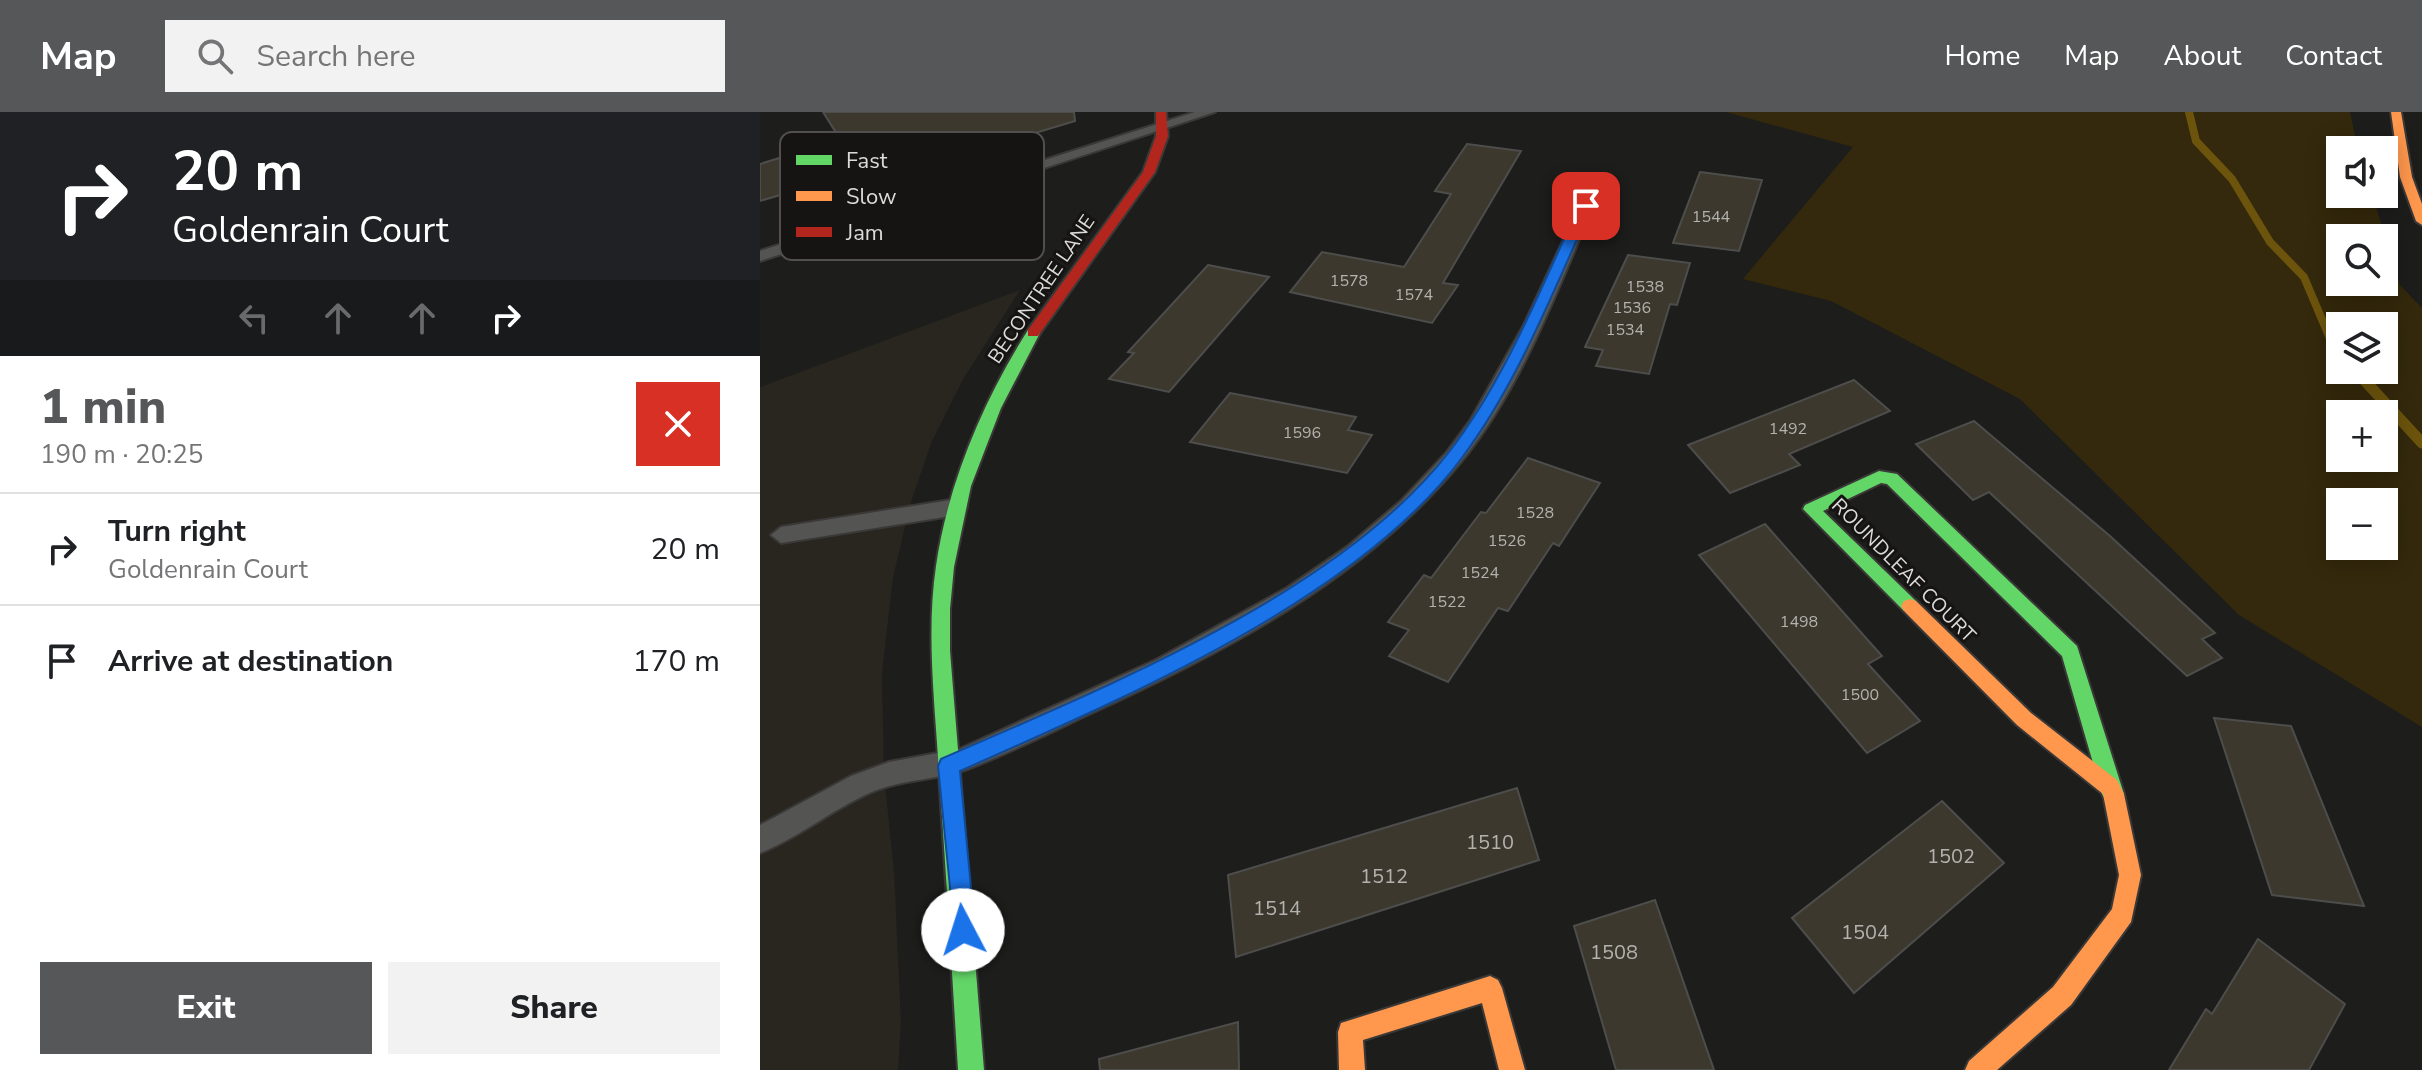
<!DOCTYPE html>
<html lang="en">
<head>
<meta charset="utf-8">
<style>
  :root { --surface:#fff; --page:#f2f2f2; --text:#202124; --muted:#757577; --line:#e0e0e0; --accent:#565758 }
  body { margin:0; font-family:"Nunito Sans",sans-serif; background:var(--page); color:var(--text); height:100vh; display:flex; flex-direction:column; font-size:30px; white-space:nowrap }
  * { box-sizing:border-box; margin:0 }
  p { font-size:26px; color:var(--muted) }
  .icon { flex:none; width:44px; height:44px; fill:none; stroke:currentColor; stroke-width:2; stroke-linecap:round; stroke-linejoin:round }
  .map { position:relative; flex:1; overflow:hidden }
  .details { display:flex; flex-direction:column; background:var(--surface); width:760px }
  .details>* { flex:none }
  .banner { background:#202124; color:#fff; overflow:hidden }
  .controls { position:absolute; left:1566px; top:24px; display:grid; gap:16px }
  .controls a { display:grid; place-items:center; width:72px; height:72px; border-radius:0px; background:var(--surface); box-shadow:0 4px 20px #0003; font-size:40px }
  .pin { position:absolute; display:grid; place-items:center; width:68px; height:68px; color:#fff; margin:-34px; border-radius:16px; box-shadow:0 4px 12px #0006 }
  .me { position:absolute; width:88px; margin:-44px; rotate:355deg; stroke-linejoin:round; filter:drop-shadow(0 0 6px #0008) }
  .turn { display:flex; align-items:center; gap:28px; height:168px; padding:0 40px; font-size:36px }
  .turn .icon { width:104px; height:104px; stroke-width:2.5 }
  .turn b { display:block; font-size:56px; line-height:68px }
  .lanes { display:flex; align-items:center; height:76px; padding:0 40px; background:#0003; justify-content:center; gap:40px; direction:ltr }
  .lanes .off { opacity:.35 }
  .round { display:grid; place-items:center; flex:none; width:84px; height:84px; border-radius:0px; background:var(--page) }
  .overview { display:flex; align-items:center; justify-content:space-between; height:136px; padding:0 40px }
  h1 { font-size:48px; font-weight:800; line-height:60px; color:var(--accent) }
  .cta { display:flex; gap:16px; margin-top:auto; padding:16px 40px }
  .cta a { flex:1; height:92px; border-radius:0px; background:var(--accent); color:#fff; font-size:32px; font-weight:800; line-height:92px; text-align:center }
  .cta a+a { background:var(--page); color:var(--text) }
  ul { padding:0; list-style:none }
  li { display:flex; align-items:center; gap:24px; height:112px; padding:0 40px; border-top:2px solid var(--line) }
  li div { flex:1 }
  li b { display:block; font-size:30px }
  li em { font-style:normal }
  header { display:flex; align-items:center; gap:48px; box-sizing:border-box; height:112px; padding:0 40px; background:var(--accent); color:#fff }
  header strong { font-size:38px }
  nav { display:flex; gap:44px; margin-inline-start:auto; font-size:28px }
  .search { width:560px; height:72px; background:var(--page); display:flex; align-items:center; gap:20px; box-sizing:border-box; padding:0 28px; border-radius:0px; color:var(--muted); font-size:30px }
  main { display:flex; flex:1; min-height:0 }
  .map>svg:first-child { display:block }
  .built { fill:#29251f }
  .green { fill:#34290c; fill-rule:evenodd }
  .lines { fill:none; stroke-linecap:round; stroke-linejoin:round }
  .stream-far1 { stroke:#6c540d; stroke-width:8 }
  .stream { stroke:#6c540d; stroke-width:11 }
  .building { fill:#3c382d; stroke:#4d4d4c; stroke-width:2 }
  .lane-casing { stroke:#3a3938; stroke-width:4 }
  .fast-casing { stroke:#3a3938; stroke-width:4 }
  .slow-casing { stroke:#3a3938; stroke-width:4 }
  .jam-casing { stroke:#3a3938; stroke-width:4 }
  .lane { fill:#545453; fill-rule:evenodd }
  .fast { fill:#63d668; fill-rule:evenodd }
  .slow { fill:#ff974d; fill-rule:evenodd }
  .jam { fill:#b3261e; fill-rule:evenodd }
  .route { fill:#1a73e8; stroke:#114b97; stroke-width:2 }
  .labels { text-anchor:middle; stroke-width:6; stroke-linejoin:round; paint-order:stroke }
  .number-label { font-size:16px; fill:#b4b2ae }
  .street-label { font-size:20px; fill:#dcdbd9; stroke:#151412 }
  .near-number-label { font-size:20px; fill:#b4b2ae }
  .key { fill:#151412; stroke:#51504e; stroke-width:2 }
  .key-label { font-size:22px; fill:#dcdbd9 }
</style>
</head>
<body>
<header>
<strong>Map</strong>
<div class="search"><svg class="icon" aria-label="search" viewBox="0 0 24 24"><circle cx="10" cy="10" r="6"/><path d="M15 15l6 6"/></svg>Search here</div>
<nav><a>Home</a><a>Map</a><a>About</a><a>Contact</a></nav>
</header>
<main>
<section class="details">
<div class="banner">
<div class="turn"><svg class="icon" aria-label="right" viewBox="0 0 24 24"><path d="M7 20v-9h11M14 6l5 5-5 5"/></svg><div><b>20 m</b>Goldenrain Court</div></div>
<div class="lanes"><svg class="icon off" aria-label="left" viewBox="0 0 24 24"><path d="M17 20v-9H6M10 6l-5 5 5 5"/></svg><svg class="icon off" aria-label="ahead" viewBox="0 0 24 24"><path d="M12 20V5M6 11l6-6 6 6"/></svg><svg class="icon off" aria-label="ahead" viewBox="0 0 24 24"><path d="M12 20V5M6 11l6-6 6 6"/></svg><svg class="icon" aria-label="right" viewBox="0 0 24 24"><path d="M7 20v-9h11M14 6l5 5-5 5"/></svg></div>
</div>
<div class="overview"><div><h1>1 min</h1><p>190 m · 20:25</p></div><a class="round" style="background:#d93025;color:#fff"><svg class="icon" aria-label="close" viewBox="0 0 24 24"><path d="M6 6l12 12M18 6L6 18"/></svg></a></div>
<ul>
<li><svg class="icon" aria-label="right" viewBox="0 0 24 24"><path d="M7 20v-9h11M14 6l5 5-5 5"/></svg><div><b>Turn right</b><p>Goldenrain Court</p></div><em>20 m</em></li>
<li><svg class="icon" aria-label="arrive" viewBox="0 0 24 24"><path d="M6 21V4h12l-3 4 3 4H6"/></svg><div><b>Arrive at destination</b></div><em>170 m</em></li>
</ul>
<div class="cta"><a>Exit</a><a>Share</a></div>
</section>
<div class="map">
<svg width="1662" height="958" viewBox="0 0 1662 958">
  <rect width="100%" height="100%" fill="#1d1d1c"/>
  <path class="built" d="M260 178 202 269 172 329 150 393 133 466 122 561 124 661 134 759 141 910 138 958H0V275Z"/>
  <path class="green" d="M966 0H1590L1598 38H1580V82H1612L1640 173 1662 196V615L1479 503 1260 287 1071 189 983 167 1093 35ZM1580 126H1624V170H1580ZM1580 214H1624V258H1580ZM1580 302H1624V346H1580ZM1580 390H1624V434H1580Z"/>
  <g class="lines">
    <path class="stream-far1" d="M1429 0 1436 29 1472 67 1510 130 1544 165 1574 236"/>
    <g class="stream">
      <path d="M1573 234 1580 242"/>
      <path d="M1595 258 1662 331"/>
    </g>
  </g>
  <g class="building">
    <path d="M63 0H314L315 9 225 36 227 39 118 78 106 58 0 89V52L80 27Z"/>
    <path d="M707 32 761 39 683 171 698 173 672 211 530 180 562 140 644 155 691 82 675 79Z"/>
    <path d="M940 60 1002 68 979 139 913 131Z"/>
    <path d="M868 143 930 151 917 193 910 192 889 262 836 254 843 238 825 235Z"/>
    <path d="M448 153 509 165 409 280 349 267 374 241 368 240Z"/>
    <path d="M1094 268 1130 299 1029 342 1040 353 970 381 928 333Z"/>
    <path d="M470 281 596 305 588 318 612 323 587 361 430 330Z"/>
    <path d="M1214 309 1350 424 1455 521 1442 527 1462 546 1427 564 1229 380 1213 388 1156 332Z"/>
    <path d="M768 346 840 371 799 434 793 431 748 499 738 496 688 570 629 544 649 518 628 510 664 463 671 466 721 400 726 401Z"/>
    <path d="M1005 412 1122 544 1108 552 1160 609 1107 641 939 443Z"/>
    <path d="M1454 606 1531 614 1604 794 1512 783Z"/>
    <path d="M757 676 779 748 476 845 468 763Z"/>
    <path d="M1182 689 1244 751 1094 881 1032 806Z"/>
    <path d="M895 788 954 958H856L814 814Z"/>
    <path d="M1498 827 1585 892 1549 958H1409L1446 897 1452 902Z"/>
    <path d="M478 910 479 958H340L339 947Z"/>
  </g>
  <g class="lines">
    <g class="lane-casing">
      <g id="lane">
        <path d="M435 0H455L0 149V139Z"/>
        <path d="M831 69 843 72C801 166 766 271 700 351 603 468 463 541 327 603 287 622 247 642 205 658 177 668 145 667 117 678 76 694 41 725 0 741V713L91 664 129 650 200 637 396 548 527 476 587 435 641 389 687 340 710 309 764 213Z"/>
        <path d="M197 387 207 395 197 403 21 431 11 423 21 415Z"/>
      </g>
    </g>
    <g class="fast-casing">
      <g id="fast">
        <path d="M273 217 280 221 241 296 211 374 194 455 190 497V539L224 958H198C192 859 186 760 179 661 175 592 166 522 176 454 188 371 223 289 268 218Z"/>
        <path d="M1119 359 1137 362 1317 534 1364 682 1360 689 1353 692 1346 689 1342 682 1302 544 1127 372 1121 371 1063 399 1156 489 1159 494 1156 499H1144L1043 397 1045 393Z"/>
      </g>
    </g>
    <g class="slow-casing">
      <g id="slow">
        <path d="M1631 0H1641L1652 65 1662 92V113L1656 109 1640 65Z"/>
        <path d="M1150 487 1156 489 1271 601 1357 668 1364 682 1381 763 1371 810 1311 893 1237 958H1205L1209 949 1293 875 1352 797 1359 763 1343 682 1257 613 1144 499 1141 494 1144 489Z"/>
        <path d="M730 864 738 868 742 876 765 958H739L722 891 603 928 605 958H579L578 920 581 911Z"/>
      </g>
    </g>
    <g class="jam-casing">
      <path id="jam" d="M396 0H406L408 24 395 60 278 224H268V218L383 60 396 24Z"/>
    </g>
    <use href="#lane" class="lane"/>
    <use href="#fast" class="fast"/>
    <use href="#slow" class="slow"/>
    <use href="#jam" class="jam"/>
  </g>
  <path class="route" d="M826 91 832 94C792 181 758 271 701 347 594 490 359 588 200 659L215 818 211 826 203 830 195 826 178 654 181 647C343 576 579 482 689 340 746 266 780 178 819 94Z"/>
  <g class="labels">
    <g class="number-label">
      <text x="951" y="110">1544</text>
      <text x="589" y="174">1578</text>
      <text x="885" y="180">1538</text>
      <text x="654" y="188">1574</text>
      <text x="872" y="201">1536</text>
      <text x="865" y="223">1534</text>
      <text x="1028" y="322">1492</text>
      <text x="542" y="326">1596</text>
      <text x="775" y="406">1528</text>
      <text x="747" y="434">1526</text>
      <text x="720" y="466">1524</text>
      <text x="687" y="495">1522</text>
      <text x="1039" y="515">1498</text>
      <text x="1100" y="588">1500</text>
    </g>
    <g class="street-label">
      <text transform="translate(281 177) rotate(-56)" y="7">BECONTREE LANE</text>
      <text transform="translate(1144 458) rotate(45)" y="7">ROUNDLEAF COURT</text>
    </g>
    <g class="near-number-label">
      <text x="730" y="737">1510</text>
      <text x="1191" y="751">1502</text>
      <text x="624" y="771">1512</text>
      <text x="517" y="803">1514</text>
      <text x="1105" y="827">1504</text>
      <text x="854" y="847">1508</text>
    </g>
  </g>
  <rect x="20" y="20" width="264" height="128" rx="12" class="key"/>
  <rect x="36" y="43" width="36" height="10" fill="#63d668"/>
  <rect x="36" y="79" width="36" height="10" fill="#ff974d"/>
  <rect x="36" y="115" width="36" height="10" fill="#b3261e"/>
  <g class="key-label">
    <text x="86" y="56">Fast</text>
    <text x="86" y="92">Slow</text>
    <text x="86" y="128">Jam</text>
  </g>
</svg>
<div class="controls">
<a><svg class="icon" aria-label="sound" viewBox="0 0 24 24"><path d="M4 9h4l5-4v14l-5-4H4zM17 9q2 3 0 6"/></svg></a>
<a><svg class="icon" aria-label="search" viewBox="0 0 24 24"><circle cx="10" cy="10" r="6"/><path d="M15 15l6 6"/></svg></a>
<a><svg class="icon" aria-label="layers" viewBox="0 0 24 24"><path d="M12 4l9 5-9 5-9-5zM3 14l9 5 9-5"/></svg></a>
<a>+</a>
<a>−</a>
</div>
<div class="pin" style="left:826px;top:94px;background:#d93025"><svg class="icon" aria-label="arrive" viewBox="0 0 24 24"><path d="M6 21V4h12l-3 4 3 4H6"/></svg></div>
<svg class="me" style="left:203px;top:818px" viewBox="-20 -20 40 40"><circle r="19" fill="#fff"/><path d="M0-13L10 11 0 6-10 11z" fill="#1a73e8"/></svg>
</div>
</main>
</body>
</html>
